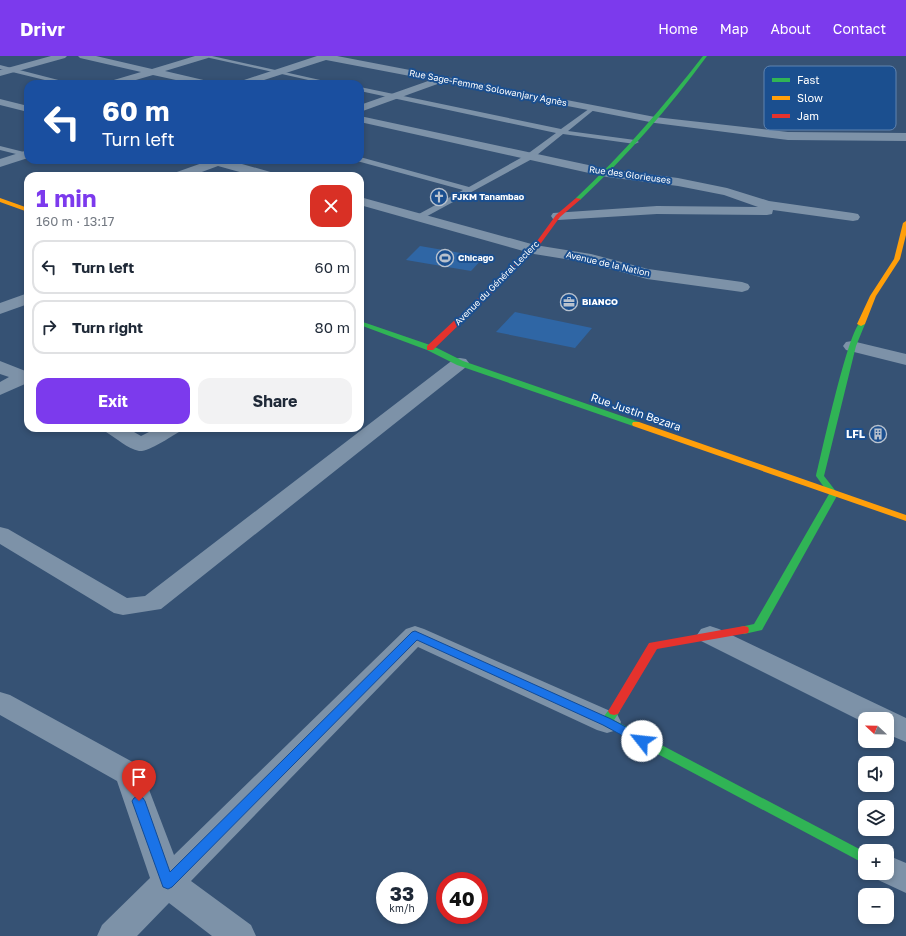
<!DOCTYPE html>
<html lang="en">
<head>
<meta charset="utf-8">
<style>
  :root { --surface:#fff; --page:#f2f2f3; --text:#1f2937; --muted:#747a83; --line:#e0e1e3; --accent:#7c3aed }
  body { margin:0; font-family:"Golos Text",sans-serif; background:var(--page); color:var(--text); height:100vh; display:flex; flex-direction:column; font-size:15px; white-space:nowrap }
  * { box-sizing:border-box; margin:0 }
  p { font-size:13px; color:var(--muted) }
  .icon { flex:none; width:22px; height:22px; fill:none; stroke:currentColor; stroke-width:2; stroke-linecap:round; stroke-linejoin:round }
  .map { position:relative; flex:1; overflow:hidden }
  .details { position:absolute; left:24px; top:116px; width:340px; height:260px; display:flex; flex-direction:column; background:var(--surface); border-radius:12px; box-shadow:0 2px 6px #0003 }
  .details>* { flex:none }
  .top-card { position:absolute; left:24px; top:24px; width:340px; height:84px; border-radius:12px; box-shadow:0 2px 6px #0003; background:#1a4fa0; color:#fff; overflow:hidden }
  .needle { width:26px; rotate:292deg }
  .buttons { position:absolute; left:858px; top:656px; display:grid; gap:8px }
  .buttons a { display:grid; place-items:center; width:36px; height:36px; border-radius:8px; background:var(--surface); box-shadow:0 2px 6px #0003; font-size:20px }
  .speed { position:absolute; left:376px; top:816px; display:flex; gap:8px; font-size:20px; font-weight:700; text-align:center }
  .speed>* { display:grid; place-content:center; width:52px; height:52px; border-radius:50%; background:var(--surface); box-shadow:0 2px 6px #0003; line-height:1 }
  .speed small { font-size:10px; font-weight:400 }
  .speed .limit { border:6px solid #d22; background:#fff; color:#111 }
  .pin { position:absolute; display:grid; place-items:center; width:34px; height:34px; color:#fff; margin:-41px -17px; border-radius:50% 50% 50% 0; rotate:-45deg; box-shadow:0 0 4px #0007 }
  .pin .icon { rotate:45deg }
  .me { position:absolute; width:44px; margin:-22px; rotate:299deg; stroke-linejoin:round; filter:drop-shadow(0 0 3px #0008) }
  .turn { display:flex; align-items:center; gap:14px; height:84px; padding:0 12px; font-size:18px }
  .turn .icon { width:52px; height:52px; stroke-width:2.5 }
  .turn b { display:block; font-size:28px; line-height:34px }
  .round { display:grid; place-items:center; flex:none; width:42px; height:42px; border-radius:12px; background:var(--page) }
  .summary { display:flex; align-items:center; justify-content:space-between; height:68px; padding:0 12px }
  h1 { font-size:24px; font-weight:700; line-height:30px; color:var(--accent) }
  .cta { display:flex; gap:8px; margin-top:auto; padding:8px 12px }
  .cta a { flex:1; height:46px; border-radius:12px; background:var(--accent); color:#fff; font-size:16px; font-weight:700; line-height:46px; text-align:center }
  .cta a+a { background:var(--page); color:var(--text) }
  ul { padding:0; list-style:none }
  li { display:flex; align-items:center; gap:12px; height:54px; margin:0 8px 6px; padding:0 4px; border:2px solid var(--line); border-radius:12px }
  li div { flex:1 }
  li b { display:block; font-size:15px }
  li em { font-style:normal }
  header { display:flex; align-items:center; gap:24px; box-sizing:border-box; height:56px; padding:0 20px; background:var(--accent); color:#fff }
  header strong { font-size:19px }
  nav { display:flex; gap:22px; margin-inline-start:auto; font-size:14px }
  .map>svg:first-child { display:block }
  .green { fill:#2f66a5 }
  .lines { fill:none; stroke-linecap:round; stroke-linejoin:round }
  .lane { fill:#7d92a8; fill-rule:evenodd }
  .street { fill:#7d92a8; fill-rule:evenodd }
  .fast { fill:#30b455; fill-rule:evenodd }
  .slow { fill:#ff9f0a; fill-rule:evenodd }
  .jam { fill:#e5322d; fill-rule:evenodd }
  .route { fill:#1a73e8; stroke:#114b97 }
  .labels { text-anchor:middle; stroke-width:4; stroke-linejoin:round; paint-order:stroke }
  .far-street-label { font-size:9px; fill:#fff; stroke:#1b4f8f }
  .far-poi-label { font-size:9px; font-weight:bold; fill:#fff; stroke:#1b4f8f; text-anchor:start }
  .street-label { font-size:11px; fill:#fff; stroke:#1b4f8f }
  .poi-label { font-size:11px; font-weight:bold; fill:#fff; stroke:#1b4f8f; text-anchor:end }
  .key { fill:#1b4f8f; stroke:#5f84b1; stroke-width:1 }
  .key-label { font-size:11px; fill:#fff }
</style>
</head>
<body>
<header>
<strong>Drivr</strong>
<nav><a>Home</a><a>Map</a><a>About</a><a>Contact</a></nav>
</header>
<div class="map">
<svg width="906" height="880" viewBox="0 0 906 880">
  <rect width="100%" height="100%" fill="#365274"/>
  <g class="green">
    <path d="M420 190 484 201 471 215 406 204Z"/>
    <path d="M515 256 592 272 575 292 496 276Z"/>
  </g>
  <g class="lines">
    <g class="lane">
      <path d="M201 0H212L338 28H326Z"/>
      <path d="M0 9 70 27 71 28H61L0 13Z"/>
      <path d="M360 31 561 73 593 50 596 52 595 53 568 75 635 84 639 86 635 88 563 78 532 103 420 164 417 163 416 161 417 159 463 134 357 105 360 104V101L469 131 526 99 556 77 360 35Z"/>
      <path d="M0 90 28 97V101L0 94Z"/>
    </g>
    <g class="street">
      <path d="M51 0H67L65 2 0 20V14Z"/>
      <path d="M78 0H96L152 13 195 0H210L208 2 165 15 212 26 213 28H194L153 19 122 28H106L107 26 141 16 80 2Z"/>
      <path d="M317 0H337L655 61 788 76 906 77V85L788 84 655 67 443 26 360 56V49L431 24 326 4 252 28H237L238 26Z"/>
      <path d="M0 43 28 50V56L0 49Z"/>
      <path d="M360 60 607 113 678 122 727 132 769 145 853 157 858 158 860 161 858 164 853 165 773 154 772 158 767 159 657 158 558 164 553 163 551 160 553 157 657 150 758 151 724 139 678 130 607 121 360 66Z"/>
      <path d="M28 94V102L0 111V103Z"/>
      <path d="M204 104H228L274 117 275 120H254L218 110 191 120H173L174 117 205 106Z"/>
      <path d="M360 141 535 189 591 198 648 213 742 226 748 228 750 231 748 234 742 236 647 223 590 207 534 198 360 149Z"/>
      <path d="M28 237V248L0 258V247Z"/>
      <path d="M852 285 906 298V309L846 294 843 290 846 286Z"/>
      <path d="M460 302 466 303 469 307 466 311 161 553 123 559 114 557 0 488V471L8 473 127 542 145 540 454 303Z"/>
      <path d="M0 305 28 316V329L25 328 0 339V326L9 321 0 318Z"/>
      <path d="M103 372H127L141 380 157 372H182L179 376C170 381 149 396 139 395 128 393 116 382 106 376Z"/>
      <path d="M415 570 424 573 617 658 621 666 617 674 607 677 597 674 418 591 191 825 251 869 256 880H212L169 847 137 880H97L102 869 150 822 117 725 0 659V636L10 639 140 710 174 799 406 573Z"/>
      <path d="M710 570 719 573 906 662V686L887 678V663H865V667L701 585 697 579 701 573Z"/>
      <path d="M887 799 906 807V837L876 823 873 817H887Z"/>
    </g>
    <g class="fast">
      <path d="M703 0H707C669 52 627 100 580 144H576V142C623 98 664 50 703 0Z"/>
      <path d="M360 265 433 290 463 305 639 366 640 368 639 370H633L457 309 427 294 360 269Z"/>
      <path d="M861 266 865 268 856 290 824 420 838 438 762 574 744 578 740 577 739 574 740 571 754 568 829 438 816 420C821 400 849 270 861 266Z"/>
      <path d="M614 651 618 652 620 655 614 664 865 796V808L603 669 601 666C604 660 608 653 614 651Z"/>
    </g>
    <g class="slow">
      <path d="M0 142 28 152V156L0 146Z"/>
      <path d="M906 165V179L900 203 876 240 865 268 861 270 857 268 870 240 894 203 903 167Z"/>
      <path d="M633 366H639L906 459V465L633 370 632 368Z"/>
    </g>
    <g class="jam">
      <path d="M576 142 581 143 560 161 536 194 433 294H427V290L532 192 556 159Z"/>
      <path d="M744 570 748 571 749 574 748 577 657 593 618 658 614 659 610 658 608 655 610 652 649 587Z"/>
    </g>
  </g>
  <path class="route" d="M415 575 611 663 646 682 648 685 646 688 642 690 638 688 603 669 417 584 172 831 168 833 163 831 132 745 134 742 139 740 143 742 145 745 170 816 412 576Z"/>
  <defs>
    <g id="church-ring" transform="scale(0.9)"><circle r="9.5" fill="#1b4f8f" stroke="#b9c2ce" stroke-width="1.5"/><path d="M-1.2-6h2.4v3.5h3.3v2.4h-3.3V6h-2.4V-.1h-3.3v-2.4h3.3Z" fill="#b9c2ce"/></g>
    <g id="stadium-ring" transform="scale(0.9)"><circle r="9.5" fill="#1b4f8f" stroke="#b9c2ce" stroke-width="1.5"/><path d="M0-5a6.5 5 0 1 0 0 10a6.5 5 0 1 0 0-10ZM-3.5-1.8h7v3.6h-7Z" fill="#b9c2ce"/></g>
    <g id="office-ring" transform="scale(0.9)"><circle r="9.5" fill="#1b4f8f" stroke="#b9c2ce" stroke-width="1.5"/><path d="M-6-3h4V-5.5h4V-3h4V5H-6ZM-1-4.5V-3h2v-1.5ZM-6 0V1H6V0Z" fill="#b9c2ce"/></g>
    <g id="building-ring" transform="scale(0.9)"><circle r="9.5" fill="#1b4f8f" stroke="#b9c2ce" stroke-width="1.5"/><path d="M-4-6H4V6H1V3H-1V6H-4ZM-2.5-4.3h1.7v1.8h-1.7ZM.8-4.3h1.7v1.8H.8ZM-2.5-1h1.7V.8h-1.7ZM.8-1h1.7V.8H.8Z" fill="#b9c2ce"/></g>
  </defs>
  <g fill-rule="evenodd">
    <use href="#church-ring" x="439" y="141"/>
    <use href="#stadium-ring" x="445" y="202"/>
    <use href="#office-ring" x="569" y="246"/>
    <use href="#building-ring" x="878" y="378"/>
  </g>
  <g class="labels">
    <g class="far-street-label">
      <text transform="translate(488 32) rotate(11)" y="3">Rue Sage-Femme Solowanjary Agnès</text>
      <text transform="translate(630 119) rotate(8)" y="3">Rue des Glorieuses</text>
      <text transform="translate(608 208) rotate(13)" y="3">Avenue de la Nation</text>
      <text transform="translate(497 227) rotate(-45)" y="3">Avenue du Général Leclerc</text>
    </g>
    <g class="far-poi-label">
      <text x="452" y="144">FJKM Tanambao</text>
      <text x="458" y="205">Chicago</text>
      <text x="582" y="249">BIANCO</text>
    </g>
    <g class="street-label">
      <text transform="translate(636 356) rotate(19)" y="4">Rue Justin Bezara</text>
    </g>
    <g class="poi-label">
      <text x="865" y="382">LFL</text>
    </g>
  </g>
  <rect x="764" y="10" width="132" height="64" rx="6" class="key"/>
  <rect x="772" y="22" width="18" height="4" fill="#30b455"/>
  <rect x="772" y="40" width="18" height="4" fill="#ff9f0a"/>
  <rect x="772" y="58" width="18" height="4" fill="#e5322d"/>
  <g class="key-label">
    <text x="797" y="28">Fast</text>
    <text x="797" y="46">Slow</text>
    <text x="797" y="64">Jam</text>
  </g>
</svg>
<div class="buttons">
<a><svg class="needle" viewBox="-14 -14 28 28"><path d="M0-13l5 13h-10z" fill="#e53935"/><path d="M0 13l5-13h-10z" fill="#747a83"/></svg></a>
<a><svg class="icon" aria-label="sound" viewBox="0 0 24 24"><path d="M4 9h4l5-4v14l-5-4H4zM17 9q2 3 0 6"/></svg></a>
<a><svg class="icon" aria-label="layers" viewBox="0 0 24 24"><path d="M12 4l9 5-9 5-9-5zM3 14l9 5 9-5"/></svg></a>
<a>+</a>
<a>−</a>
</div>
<div class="speed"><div>33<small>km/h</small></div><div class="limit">40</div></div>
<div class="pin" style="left:139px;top:745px;background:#d93025"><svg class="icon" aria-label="arrive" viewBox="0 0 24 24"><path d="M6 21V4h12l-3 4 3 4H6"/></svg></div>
<svg class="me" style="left:642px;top:685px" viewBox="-20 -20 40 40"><circle r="19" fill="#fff"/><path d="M0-13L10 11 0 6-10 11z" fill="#1a73e8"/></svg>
<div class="top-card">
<div class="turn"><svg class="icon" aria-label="left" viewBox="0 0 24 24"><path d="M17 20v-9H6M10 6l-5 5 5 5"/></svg><div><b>60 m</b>Turn left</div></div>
</div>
<section class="details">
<div class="summary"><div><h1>1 min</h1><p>160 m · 13:17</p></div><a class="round" style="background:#d93025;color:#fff"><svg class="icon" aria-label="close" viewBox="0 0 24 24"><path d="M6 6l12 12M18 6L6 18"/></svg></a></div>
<ul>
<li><svg class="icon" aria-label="left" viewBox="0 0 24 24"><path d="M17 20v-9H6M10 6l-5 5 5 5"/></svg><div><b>Turn left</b></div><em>60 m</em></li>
<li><svg class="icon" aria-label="right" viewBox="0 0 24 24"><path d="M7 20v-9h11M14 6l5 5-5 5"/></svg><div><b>Turn right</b></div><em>80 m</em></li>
</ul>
<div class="cta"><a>Exit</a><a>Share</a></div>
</section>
</div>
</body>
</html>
